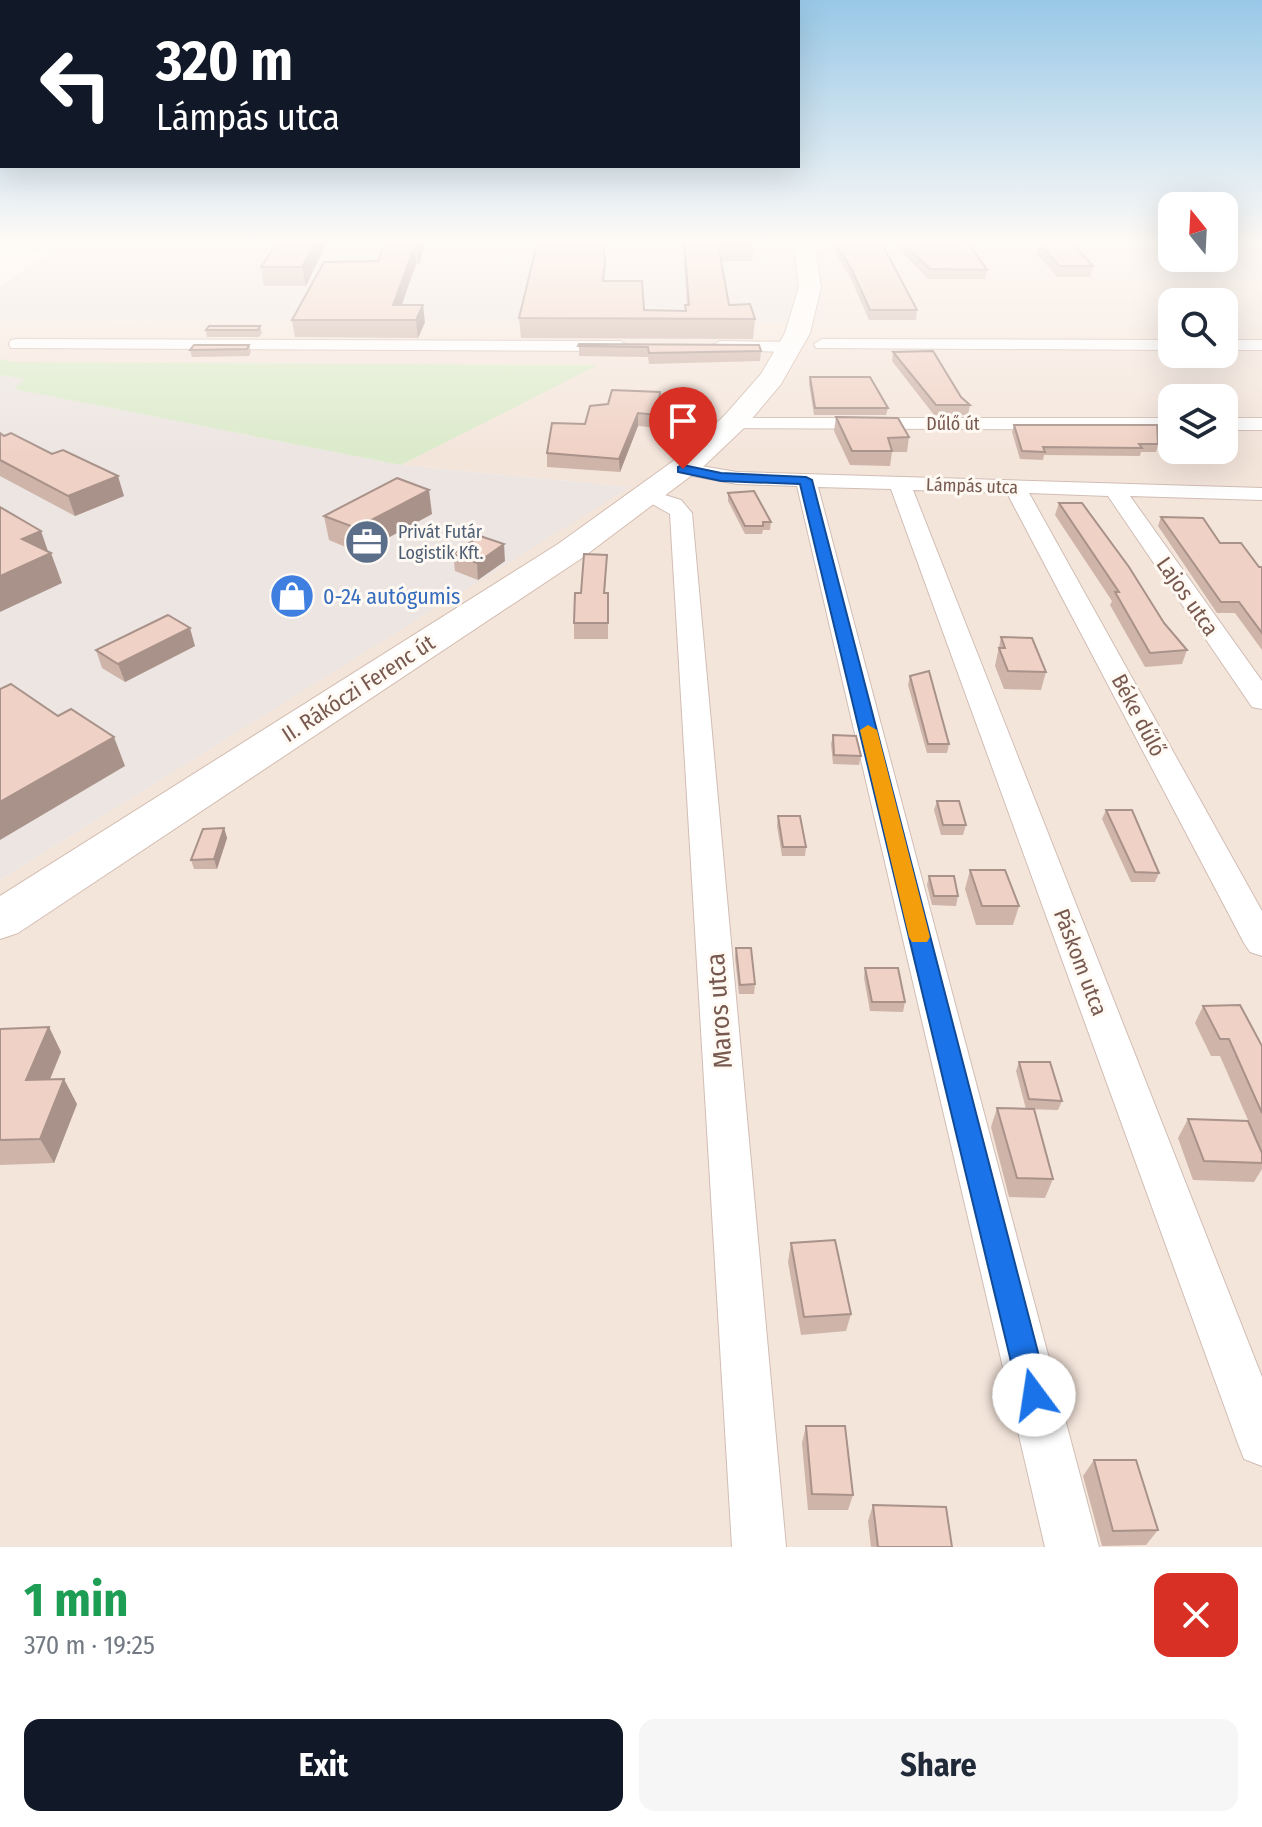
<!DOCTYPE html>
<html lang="en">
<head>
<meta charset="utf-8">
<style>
  :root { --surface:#fff; --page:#f6f6f7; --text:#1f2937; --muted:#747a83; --accent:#111827 }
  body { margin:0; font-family:"Fira Sans Condensed",sans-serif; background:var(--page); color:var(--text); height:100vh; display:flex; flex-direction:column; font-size:30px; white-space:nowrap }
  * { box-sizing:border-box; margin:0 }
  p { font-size:26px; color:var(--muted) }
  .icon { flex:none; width:44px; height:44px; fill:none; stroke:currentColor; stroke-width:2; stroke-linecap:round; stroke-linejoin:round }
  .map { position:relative; height:1547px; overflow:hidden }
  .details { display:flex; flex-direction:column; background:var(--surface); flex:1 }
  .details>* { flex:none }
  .guide { position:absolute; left:0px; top:0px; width:800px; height:168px; box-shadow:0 8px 32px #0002; background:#111827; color:#fff; overflow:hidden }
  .needle { width:52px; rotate:342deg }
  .buttons { position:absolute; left:1158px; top:192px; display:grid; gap:16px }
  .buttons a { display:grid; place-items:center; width:80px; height:80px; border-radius:16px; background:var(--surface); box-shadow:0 8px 32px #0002; font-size:40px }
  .pin { position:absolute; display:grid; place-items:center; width:68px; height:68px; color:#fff; margin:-82px -34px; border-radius:50% 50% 50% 0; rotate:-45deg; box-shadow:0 0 8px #0007 }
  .pin .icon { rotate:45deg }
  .me { position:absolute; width:88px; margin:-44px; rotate:346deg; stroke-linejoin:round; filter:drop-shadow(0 0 6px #0008) }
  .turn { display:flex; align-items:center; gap:28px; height:168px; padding:0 24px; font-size:36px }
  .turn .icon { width:104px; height:104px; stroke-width:2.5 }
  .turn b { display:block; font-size:56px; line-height:68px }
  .round { display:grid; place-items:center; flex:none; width:84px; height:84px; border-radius:16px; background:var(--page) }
  .summary { display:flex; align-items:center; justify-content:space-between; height:136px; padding:0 24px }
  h1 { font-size:48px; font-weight:700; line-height:60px; color:#1e9e55 }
  .action { display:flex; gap:16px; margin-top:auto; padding:16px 24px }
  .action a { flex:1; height:92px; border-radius:16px; background:var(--accent); color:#fff; font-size:32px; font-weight:700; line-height:92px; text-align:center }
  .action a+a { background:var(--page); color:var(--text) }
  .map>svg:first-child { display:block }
  .residential { fill:#f4e5db; fill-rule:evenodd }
  .industrial { fill:#ece5e1 }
  .green { fill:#dbeaca }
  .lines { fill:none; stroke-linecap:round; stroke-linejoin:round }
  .minor-casing { stroke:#d1bdb4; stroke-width:2 }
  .secondary-casing { stroke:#d4bdb1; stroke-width:2 }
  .minor { fill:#fff; fill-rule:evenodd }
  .secondary { fill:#fff; fill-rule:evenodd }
  .wall { fill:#ceb4a9 }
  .shaded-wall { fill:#a8928a }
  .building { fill:#f0d1c5; stroke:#a8928a; stroke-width:2 }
  .route { fill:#1a73e8; stroke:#114b97; stroke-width:2 }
  .slow { fill:#f59e0b }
  .labels { text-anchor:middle; stroke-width:6; stroke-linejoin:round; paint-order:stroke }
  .far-street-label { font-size:18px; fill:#77594f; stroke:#fef9f3 }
  .far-service-label { font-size:18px; fill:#4e5e75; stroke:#fef9f3; text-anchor:start }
  .shop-label { font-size:22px; fill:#366cbe; stroke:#fef9f3; text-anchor:start }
  .street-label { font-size:22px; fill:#77594f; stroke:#fef9f3 }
  .near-street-label { font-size:26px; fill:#77594f; stroke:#fef9f3 }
</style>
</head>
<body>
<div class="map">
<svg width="1262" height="1547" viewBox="0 0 1262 1547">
  <rect width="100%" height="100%" fill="#fcf4ec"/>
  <path class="residential" d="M821 240H1172V258H1224V240H1262V1547H0V880L629 487 401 465 596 365 17 362 0 359V320L817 322ZM1172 302H1224V354H1172ZM1172 398H1224V450H1172Z"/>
  <g class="industrial">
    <path d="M76 240H821L823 293 817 322 0 320V286L52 251Z"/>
    <path d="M0 375 26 379 15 389 401 465 630 487 0 880Z"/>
  </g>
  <g class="green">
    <path d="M0 240H76L52 251 0 250Z"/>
    <path d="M0 359 17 362 598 365 401 465 14 389 25 379 0 375Z"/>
  </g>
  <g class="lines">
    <g class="minor-casing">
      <g id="minor">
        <path d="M17 339 620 341 629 346 620 351 11 348 9 344 11 340Z"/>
        <path d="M822 339 1172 340V350L816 348 814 344Z"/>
        <rect x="1224" y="340" width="38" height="10"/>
        <path d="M720 341 790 342 799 347 790 352 714 350 711 346Z"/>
        <path d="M734 418H1172V430L727 428 724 424Z"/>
        <rect x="1224" y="418" width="38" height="12"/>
        <path d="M683 463 737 472 1262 488V500L1130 496 1262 681V709L1252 707 1108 496 1029 493 1262 911V956L1250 952 1244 943 1007 493 913 490 1262 1377V1466L1244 1459 1237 1441 891 489 818 487 1099 1547H1045L797 486 737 484 676 473 673 469Z"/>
        <path d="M649 490 681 500 692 513 786 1547H732L670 514 638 496 641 491Z"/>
      </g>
    </g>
    <g class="secondary-casing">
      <path id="secondary" d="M794 240H814L821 287 810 333 781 384 745 427 704 466 582 558 18 933 0 939V896L558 544 683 454 725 415 761 374 785 333 799 287Z"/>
    </g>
    <use href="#minor" class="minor"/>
    <use href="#secondary" class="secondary"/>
  </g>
  <g class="wall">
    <path d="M328 240 306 286H264L261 267Z"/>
    <path d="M426 240 419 264H416L402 305 425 322 418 338 295 337 292 320 378 261Z"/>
    <path d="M673 240H755L752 261H721L729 305 755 319 753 339 521 338 519 318 605 281 644 310 685 311V305H687L683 243H673Z"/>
    <path d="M833 240 917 310 916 320H869L851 279 832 247Z"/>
    <path d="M890 240H966L987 270 985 279H928Z"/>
    <path d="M1038 242 1093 266 1090 277H1057L1036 253Z"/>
    <path d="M260 326 262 333 259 337H207L206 330Z"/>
    <path d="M579 344 761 351 760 361 649 364 648 357 579 356Z"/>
    <path d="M249 345 251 352 249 356 192 357 190 350Z"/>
    <path d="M893 352 970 405 968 415H934L892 361Z"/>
    <path d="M810 377 888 408 886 415H814L809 384Z"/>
    <path d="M660 392 658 428 638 426 620 472 547 467V453L585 424 608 404Z"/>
    <path d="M836 417 909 437 907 452H892L890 466 850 465 834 431Z"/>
    <path d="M1014 425 1158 444 1156 452H1141L1140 456 1044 455 1043 460 1020 459 1012 432Z"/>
    <path d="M0 433 4 436 124 496 75 516 0 476Z"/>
    <path d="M728 493 771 522 770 530H763L762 534H745L728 501Z"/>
    <path d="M1059 503 1187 650 1182 664 1145 667 1110 605 1112 601 1055 515Z"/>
    <path d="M432 514 360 553 329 540 324 516Z"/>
    <path d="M1161 517 1220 543 1259 567H1262V650L1235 613H1217L1158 526Z"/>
    <path d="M453 554 505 561 478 580 455 571Z"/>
    <path d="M607 555 605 593H608V639H574V623L581 593Z"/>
    <path d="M1001 637 1046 672 1041 690 1004 689 995 666Z"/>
    <path d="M195 646 125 682 102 668 96 650Z"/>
    <path d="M910 676 949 744 947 753H927L908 685Z"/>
    <path d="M833 735 861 756 859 765 833 764 831 744Z"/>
    <path d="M937 801 966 825 963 835H941L934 810Z"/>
    <path d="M1106 810 1159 873 1155 882H1131L1102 819Z"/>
    <path d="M778 816 806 847 805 856H782L777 826Z"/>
    <path d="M224 828 227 838 217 869H194L191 860Z"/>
    <path d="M970 870 1019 906 1013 925H976L965 889Z"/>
    <path d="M929 876 958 896 956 906 932 905 927 885Z"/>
    <path d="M736 948 755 984 754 994H739L735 958Z"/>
    <path d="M865 968 905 1002 903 1012 870 1011 864 978Z"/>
    <path d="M1203 1006 1262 1046V1152L1220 1056H1211L1195 1023Z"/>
    <path d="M49 1027 61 1052 50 1080 77 1104 54 1163 0 1165V1029Z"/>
    <path d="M1019 1062 1062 1101 1058 1110 1026 1109 1016 1071Z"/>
    <path d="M997 1108 1053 1179 1045 1198 1009 1197 991 1127Z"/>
    <path d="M1188 1119 1262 1153V1169L1254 1182 1193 1180 1178 1138Z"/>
    <path d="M791 1243 851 1314 846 1331 801 1335 788 1262Z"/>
    <path d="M806 1426 853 1495 848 1510H808L802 1443Z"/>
    <path d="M1094 1460 1158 1530 1146 1545 1102 1546 1083 1476Z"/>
    <path d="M873 1505 952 1547H871L868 1521Z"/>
  </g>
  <g class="shaded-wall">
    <path d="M317 240H328L306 286 302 267Z"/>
    <path d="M420 240H426L419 264 417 248Z"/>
    <path d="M414 248 416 264 396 320 393 305Z"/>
    <path d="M423 305 425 322 418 338 416 320Z"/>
    <path d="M638 413V426L620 472 619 459Z"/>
    <path d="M118 476 124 496 75 516 68 496Z"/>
    <path d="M429 490 432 514 360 553 356 528Z"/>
    <path d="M41 531 49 554 51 553 62 583 0 612V576L22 539Z"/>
    <path d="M504 544 505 561 478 580 477 563Z"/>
    <path d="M190 628 195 646 125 682 118 664Z"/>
    <path d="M114 737 125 766 0 840V802Z"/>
    <path d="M224 828 227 838 217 869 214 859Z"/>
    <path d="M49 1027 61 1052 39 1105 26 1080Z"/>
    <path d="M64 1079 77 1104 54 1163 40 1139Z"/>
  </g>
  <g class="building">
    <path d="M279 240H317L302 267H261Z"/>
    <path d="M386 240H420L417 248H414L393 305H423L416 320H292L324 262 378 261Z"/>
    <path d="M538 240H602L605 261 603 281H642L644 310 686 311 685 305H689L684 240H754L753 244H718L729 305 750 304 755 319 519 318Z"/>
    <path d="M834 240H880L917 310H870L852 270Z"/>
    <path d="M899 240H966L987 270 930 269Z"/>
    <path d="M1038 242H1071L1093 266H1059Z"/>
    <path d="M209 326H260L258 330H206Z"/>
    <path d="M579 344 759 345 761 351 649 353 648 347 578 346Z"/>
    <path d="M194 345H249L247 349 190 350Z"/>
    <path d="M933 351 961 397 970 405H936L893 352Z"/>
    <path d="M810 377H870L888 408H815Z"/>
    <path d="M612 390 660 392 658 415 638 413 619 459 547 453 552 423 585 424 590 406 608 404Z"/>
    <path d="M836 417 898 418 909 437 888 438 892 451H852Z"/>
    <path d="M1014 425H1157L1158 444H1139L1142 448 1043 447 1045 452 1022 451Z"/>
    <path d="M0 433 4 436 11 433 52 454 63 450 118 476 68 496 0 460Z"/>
    <path d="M397 478 429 490 356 528 324 516Z"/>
    <path d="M754 491 771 522H763V526H745L728 493Z"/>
    <path d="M1059 503H1082L1129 567 1164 623 1187 650 1150 653 1115 592H1119Z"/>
    <path d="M0 507 41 531 22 539 51 553 0 576Z"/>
    <path d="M1161 517 1203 518 1220 543H1241L1259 567H1262V633L1239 602H1221Z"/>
    <path d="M480 536 504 544 477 563 453 554Z"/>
    <path d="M584 554 607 555 604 593H608V623H574L575 593H581Z"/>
    <path d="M168 615 190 628 118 664 96 650Z"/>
    <path d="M1001 637 1032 638 1046 672 1008 671 999 648H1005Z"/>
    <path d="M929 671 949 744H928L910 676Z"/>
    <path d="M11 684 58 716 71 709 114 737 0 802V689Z"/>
    <path d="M833 735 856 736 861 756 834 755Z"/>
    <path d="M937 801H959L966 825H943Z"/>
    <path d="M1106 810H1132L1159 873 1135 872Z"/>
    <path d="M778 816H800L806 847H783Z"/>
    <path d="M224 828 214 859 191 860 203 829Z"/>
    <path d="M970 870H1005L1019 906H982Z"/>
    <path d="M929 876H954L958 896H934Z"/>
    <path d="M736 948H751L755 984 740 985Z"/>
    <path d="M865 968H898L905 1002H872Z"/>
    <path d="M1240 1005 1262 1046V1113L1229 1039H1220L1203 1006Z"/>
    <path d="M49 1027 26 1080 64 1079 40 1139 0 1140V1029Z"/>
    <path d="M1019 1062H1050L1062 1101 1029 1099Z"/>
    <path d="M997 1108 1034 1109 1053 1179 1017 1178Z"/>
    <path d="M1188 1119 1248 1121 1262 1153V1163L1204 1161Z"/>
    <path d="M835 1240 851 1314 804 1317 791 1243Z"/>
    <path d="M806 1426H845L853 1495 812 1494Z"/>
    <path d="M1094 1460H1136L1158 1530 1113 1531Z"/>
    <path d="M873 1505 946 1507 952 1547H878Z"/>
  </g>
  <linearGradient id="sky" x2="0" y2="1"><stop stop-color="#98c8e7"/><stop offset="0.53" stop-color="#fefaf6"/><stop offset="1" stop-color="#fefaf6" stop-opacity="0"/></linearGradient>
  <rect width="1262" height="456" fill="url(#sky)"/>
  <path class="route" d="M683 465 721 473 806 477 812 480 1049 1395 1044 1405 1034 1409 1023 1405 1019 1395 800 484 721 481 678 472V467Z"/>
  <path class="slow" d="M868 725 877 730 930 937 927 942H912L909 937 860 730Z"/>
  <defs>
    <g id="office-disc" transform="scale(2.3)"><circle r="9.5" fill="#5c6f8a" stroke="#fef9f3"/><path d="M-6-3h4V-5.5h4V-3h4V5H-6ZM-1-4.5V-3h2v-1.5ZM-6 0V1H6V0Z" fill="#fff"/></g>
    <g id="shop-disc" transform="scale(2.3)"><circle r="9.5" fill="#3f7fe0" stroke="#fef9f3"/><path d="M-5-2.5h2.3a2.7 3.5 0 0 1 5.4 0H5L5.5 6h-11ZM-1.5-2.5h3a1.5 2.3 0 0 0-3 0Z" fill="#fff"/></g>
  </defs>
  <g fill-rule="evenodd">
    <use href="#office-disc" x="367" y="542"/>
    <use href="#shop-disc" x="292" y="596"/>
  </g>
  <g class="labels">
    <g class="far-street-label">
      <text x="953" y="430">Dűlő út</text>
      <text transform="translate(972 486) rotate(2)" y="6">Lámpás utca</text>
    </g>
    <g class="far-service-label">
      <text x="398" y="538">Privát Futár<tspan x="398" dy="21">Logistik Kft.</tspan></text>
    </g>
    <g class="shop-label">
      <text x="323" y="604">0-24 autógumis</text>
    </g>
    <g class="street-label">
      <text transform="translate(1188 596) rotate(55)" y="8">Lajos utca</text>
      <text transform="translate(358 688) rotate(-33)" y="8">II. Rákóczi Ferenc út</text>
      <text transform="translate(1139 715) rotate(62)" y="8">Béke dűlő</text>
      <text transform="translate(1081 962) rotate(69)" y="8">Páskom utca</text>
    </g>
    <g class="near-street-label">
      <text transform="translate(719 1011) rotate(-94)" y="9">Maros utca</text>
    </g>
  </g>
</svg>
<div class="buttons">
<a><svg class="needle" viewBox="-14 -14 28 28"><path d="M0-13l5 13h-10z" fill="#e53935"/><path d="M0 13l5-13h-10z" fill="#747a83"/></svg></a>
<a><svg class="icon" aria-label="search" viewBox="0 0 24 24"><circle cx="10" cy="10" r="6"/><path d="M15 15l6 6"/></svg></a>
<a><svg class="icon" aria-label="layers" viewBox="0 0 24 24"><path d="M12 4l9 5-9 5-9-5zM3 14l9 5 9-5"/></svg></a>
</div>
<div class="pin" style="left:683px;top:469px;background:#d93025"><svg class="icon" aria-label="arrive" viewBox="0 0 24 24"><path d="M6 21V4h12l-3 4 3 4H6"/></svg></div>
<svg class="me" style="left:1034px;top:1395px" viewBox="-20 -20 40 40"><circle r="19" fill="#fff"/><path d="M0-13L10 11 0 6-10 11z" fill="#1a73e8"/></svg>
<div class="guide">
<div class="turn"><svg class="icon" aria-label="left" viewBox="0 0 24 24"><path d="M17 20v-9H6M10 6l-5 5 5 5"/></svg><div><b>320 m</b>Lámpás utca</div></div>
</div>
</div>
<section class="details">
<div class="summary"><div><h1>1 min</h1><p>370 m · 19:25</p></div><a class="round" style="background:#d93025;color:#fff"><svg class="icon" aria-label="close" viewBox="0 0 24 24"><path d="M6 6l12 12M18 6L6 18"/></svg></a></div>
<div class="action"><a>Exit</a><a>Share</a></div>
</section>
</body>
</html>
